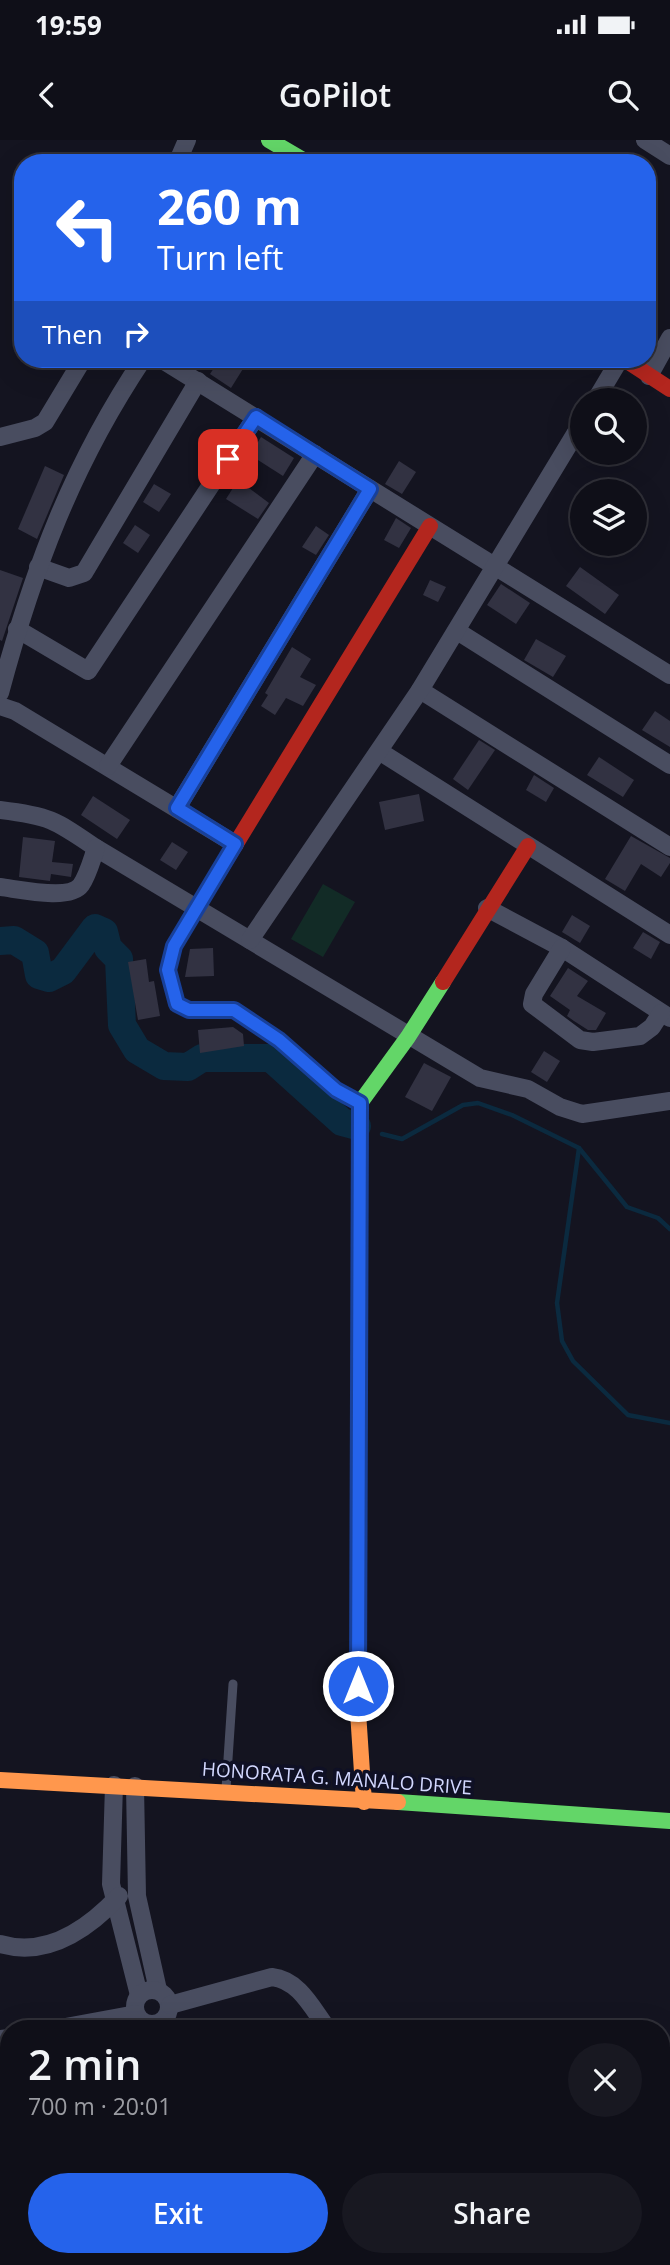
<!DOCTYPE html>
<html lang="en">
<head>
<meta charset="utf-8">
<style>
  :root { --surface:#0f0f18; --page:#181821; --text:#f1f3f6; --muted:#9b9ca2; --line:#2f2f37; --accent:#2563eb }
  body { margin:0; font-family:"Open Sans",sans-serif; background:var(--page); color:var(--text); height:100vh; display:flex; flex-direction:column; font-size:26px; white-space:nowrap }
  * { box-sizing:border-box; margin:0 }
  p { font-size:23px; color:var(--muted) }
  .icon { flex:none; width:38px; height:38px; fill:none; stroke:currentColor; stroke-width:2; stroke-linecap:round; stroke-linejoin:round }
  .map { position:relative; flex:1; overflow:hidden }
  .drawer { position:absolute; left:0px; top:1880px; width:670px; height:247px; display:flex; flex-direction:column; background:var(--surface); border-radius:28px 28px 0 0; box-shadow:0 7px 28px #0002,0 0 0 2px var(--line) }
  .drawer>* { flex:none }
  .banner { position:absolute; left:14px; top:14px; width:642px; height:214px; border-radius:28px; box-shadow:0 7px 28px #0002,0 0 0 2px var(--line); background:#2563eb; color:#fff; overflow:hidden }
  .controls { position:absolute; left:570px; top:248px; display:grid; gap:14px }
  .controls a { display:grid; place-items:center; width:77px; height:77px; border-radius:50%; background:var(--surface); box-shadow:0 7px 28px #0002,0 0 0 2px var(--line); font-size:35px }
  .pin { position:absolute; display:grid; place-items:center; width:60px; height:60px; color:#fff; margin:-30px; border-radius:14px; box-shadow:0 4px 10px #0006 }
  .me { position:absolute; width:77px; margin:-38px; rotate:0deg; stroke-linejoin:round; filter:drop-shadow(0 0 5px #0008) }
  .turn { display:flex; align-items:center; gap:24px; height:147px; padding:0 28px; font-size:32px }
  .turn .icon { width:91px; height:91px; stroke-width:2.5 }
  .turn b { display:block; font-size:49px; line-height:60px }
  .then { display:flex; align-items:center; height:66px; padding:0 28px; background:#0003; gap:14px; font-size:26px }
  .round { display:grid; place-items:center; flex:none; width:74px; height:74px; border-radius:37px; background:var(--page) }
  .summary { display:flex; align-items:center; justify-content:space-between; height:119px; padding:0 28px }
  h1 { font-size:42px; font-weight:600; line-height:52px }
  .cta { display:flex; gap:14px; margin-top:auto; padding:14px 28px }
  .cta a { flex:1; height:80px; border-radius:42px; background:var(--accent); color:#fff; font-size:28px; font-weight:600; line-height:80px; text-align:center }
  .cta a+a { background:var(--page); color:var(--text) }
  .status { display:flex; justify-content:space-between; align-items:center; height:49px; padding:0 35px; background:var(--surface); direction:ltr }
  .status svg { height:19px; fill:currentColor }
  header { display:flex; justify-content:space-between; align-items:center; height:91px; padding:0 28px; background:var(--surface); font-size:32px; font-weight:600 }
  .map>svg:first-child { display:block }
  .green { fill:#122b26 }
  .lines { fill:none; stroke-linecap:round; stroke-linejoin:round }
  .stream { stroke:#0b2a3f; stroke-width:4.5 }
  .river { stroke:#0b2a3f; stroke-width:28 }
  .building { fill:#323242 }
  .lane { stroke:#494d60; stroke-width:9 }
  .street { stroke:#494d60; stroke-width:18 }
  .fast { stroke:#63d668; stroke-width:16 }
  .slow { stroke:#ff974d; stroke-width:16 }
  .jam { stroke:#b3261e; stroke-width:16 }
  .route-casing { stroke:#184099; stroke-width:18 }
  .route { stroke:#2563eb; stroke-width:12 }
  .labels { text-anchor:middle; stroke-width:7; stroke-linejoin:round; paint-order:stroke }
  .street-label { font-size:19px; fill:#d3d8ff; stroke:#0f1025 }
</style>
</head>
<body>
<div class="status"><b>19:59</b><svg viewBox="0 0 49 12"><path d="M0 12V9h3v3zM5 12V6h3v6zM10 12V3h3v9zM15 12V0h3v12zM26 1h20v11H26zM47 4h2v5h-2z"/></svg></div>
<header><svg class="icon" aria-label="back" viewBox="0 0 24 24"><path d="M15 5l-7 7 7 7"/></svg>GoPilot<svg class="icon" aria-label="search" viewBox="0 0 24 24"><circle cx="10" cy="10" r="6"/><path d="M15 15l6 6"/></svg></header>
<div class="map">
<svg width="670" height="2125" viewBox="0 0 670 2125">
  <rect width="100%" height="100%" fill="#141420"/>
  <g class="green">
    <path d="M323 744 355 762 323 817 291 799Z"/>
    <path d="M670 2015V2125H606L604 2118H662V2018Z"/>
  </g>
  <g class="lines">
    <g class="stream">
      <path d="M382 994 402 999 463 965 478 963 512 975 579 1008 627 1067 658 1078 670 1089"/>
      <path d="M579 1008 557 1163 562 1201 573 1221 628 1275 670 1283"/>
    </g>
    <path class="river" d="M0 801 14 800 35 813 39 835 49 838 63 831 95 788 104 792 108 808 119 819 122 885 137 910 164 926 188 927 202 918H271L342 982 357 986"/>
  </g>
  <g class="building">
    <path d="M220 219H237L246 224 231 248 210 234Z"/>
    <path d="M261 297 294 318 283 336 250 315Z"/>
    <path d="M399 321 416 332 402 354 385 344Z"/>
    <path d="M45 326 64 335 37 399 18 389Z"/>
    <path d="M238 340 269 363 258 379 226 359Z"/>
    <path d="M154 344 171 354 159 372 143 362Z"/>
    <path d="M396 378 411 388 399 408 384 400Z"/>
    <path d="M135 385 150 395 138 413 123 403Z"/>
    <path d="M316 386 329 395 316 415 302 407Z"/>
    <path d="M580 427 619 455 605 474 566 446Z"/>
    <path d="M0 430 23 438 2 501 0 500Z"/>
    <path d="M430 440 446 447 438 462 423 455Z"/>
    <path d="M501 444 530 463 516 484 487 465Z"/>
    <path d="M536 499 566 516 553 537 524 520Z"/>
    <path d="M292 507 311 519 300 537 316 545 303 566 286 558 275 575 261 566 268 555 265 553Z"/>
    <path d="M655 571 670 581V607L642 590Z"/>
    <path d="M479 600 495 610 468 650 453 639Z"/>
    <path d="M599 617 634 640 623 657 587 635Z"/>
    <path d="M534 635 554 648 546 662 526 650Z"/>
    <path d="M419 654 424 681 385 690 379 662Z"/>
    <path d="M93 656 130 680 117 699 81 675Z"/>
    <path d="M631 696 670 718V723L661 737 641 724 625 751 605 739Z"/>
    <path d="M23 697 55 701 52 722 73 724 71 737 51 734 50 741 19 737Z"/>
    <path d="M172 702 188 712 176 730 160 720Z"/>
    <path d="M572 775 590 786 580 803 562 792Z"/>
    <path d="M643 792 660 802 651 819 633 808Z"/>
    <path d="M213 808 214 836 185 837 190 809Z"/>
    <path d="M146 819 149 842 154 841 160 876 138 880 128 822Z"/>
    <path d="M568 828 588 841 577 856 606 873 596 890H588L574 881 567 876 570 870 550 856Z"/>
    <path d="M233 887 243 894 244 906 200 913 198 890Z"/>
    <path d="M544 911 560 921 547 942 531 932Z"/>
    <path d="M424 923 451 937 432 971 405 957Z"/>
  </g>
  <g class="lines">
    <path class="lane" d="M226 1649 233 1544"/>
    <g class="street">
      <path d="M645 0 670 16"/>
      <path d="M177 23 187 0"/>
      <path d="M161 219 670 535"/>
      <path d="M649 236 670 198"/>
      <path d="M595 261 620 219"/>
      <path d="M0 297 35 288 45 282 83 219"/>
      <path d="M38 427 69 438 84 433 198 241"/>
      <path d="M17 489 88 531 256 277"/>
      <path d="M457 491 670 625"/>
      <path d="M420 550 670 707"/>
      <path d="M0 553C33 430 72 325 143 219"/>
      <path d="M0 566 15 571 235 704"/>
      <path d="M379 611 670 795"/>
      <path d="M108 626 315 314"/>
      <path d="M177 668 370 349"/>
      <path d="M0 670C50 676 55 680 96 708L480 938 528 949 560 967 582 974 670 961"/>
      <path d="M0 747C18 749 70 761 81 745 88 735 92 719 96 708"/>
      <path d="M487 768 562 808 670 878"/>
      <path d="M250 800 420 550 583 281"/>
      <path d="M562 808 534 854 532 864 580 900 593 902 640 896 652 887 661 873"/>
      <path d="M114 1645 111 1744 139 1855"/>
      <path d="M135 1646 137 1756 158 1850"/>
      <path d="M0 1804C47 1818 89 1788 119 1756"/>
      <circle cx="152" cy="1867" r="17"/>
      <path d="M170 1865 272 1837C299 1840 312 1868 327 1888"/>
      <path d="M60 1888 136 1874"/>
      <path d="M0 1899 9 1898"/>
      <path d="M0 1990 9 1989"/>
      <path d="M202 2118 208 2125"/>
      <path d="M351 2118 357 2125"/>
      <path d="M499 2118 505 2125"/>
    </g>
    <g class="fast">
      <path d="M269 0 308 23"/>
      <path d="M359 1301 360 963 408 897 443 842"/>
      <path d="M398 1662 670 1681"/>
    </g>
    <g class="slow">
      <path d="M204 756 174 806 168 830 177 864 189 870H234L279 900 336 950 360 963"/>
      <path d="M359 1301 358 1572 364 1662"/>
      <path d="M0 1640 398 1662"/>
    </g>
    <g class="jam">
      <path d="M624 219 670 249"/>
      <path d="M204 756 430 386"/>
      <path d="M443 842 528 706"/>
    </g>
  </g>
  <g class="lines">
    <g class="route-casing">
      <path id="route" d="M228 319 256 277 370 349 177 668 235 704 174 806 168 830 177 864 189 870H234L279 900 336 950 360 963 358 1546"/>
    </g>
    <use href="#route" class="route"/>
  </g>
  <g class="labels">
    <g class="street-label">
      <text transform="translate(337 1638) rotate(4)" y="7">HONORATA G. MANALO DRIVE</text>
    </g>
  </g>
</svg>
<div class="controls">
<a><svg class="icon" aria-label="search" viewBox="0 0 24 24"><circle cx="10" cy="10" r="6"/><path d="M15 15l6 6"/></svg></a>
<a><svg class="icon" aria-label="layers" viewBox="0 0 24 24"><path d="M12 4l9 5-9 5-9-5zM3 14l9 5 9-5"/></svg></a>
</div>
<div class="pin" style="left:228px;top:319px;background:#d93025"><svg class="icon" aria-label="arrive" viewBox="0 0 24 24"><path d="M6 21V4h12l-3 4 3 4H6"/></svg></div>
<svg class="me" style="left:358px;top:1546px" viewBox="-20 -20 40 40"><circle r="17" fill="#2563eb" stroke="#fff" stroke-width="3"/><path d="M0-11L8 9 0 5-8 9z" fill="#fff"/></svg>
<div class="banner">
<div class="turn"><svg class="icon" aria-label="left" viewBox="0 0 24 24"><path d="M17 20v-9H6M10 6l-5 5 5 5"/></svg><div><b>260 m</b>Turn left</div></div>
<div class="then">Then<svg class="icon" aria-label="right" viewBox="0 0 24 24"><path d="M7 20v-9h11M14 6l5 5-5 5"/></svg></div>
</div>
<section class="drawer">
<div class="summary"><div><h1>2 min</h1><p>700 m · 20:01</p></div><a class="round"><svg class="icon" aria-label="close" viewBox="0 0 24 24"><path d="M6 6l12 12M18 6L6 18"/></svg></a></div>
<div class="cta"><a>Exit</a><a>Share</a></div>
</section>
</div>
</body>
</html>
